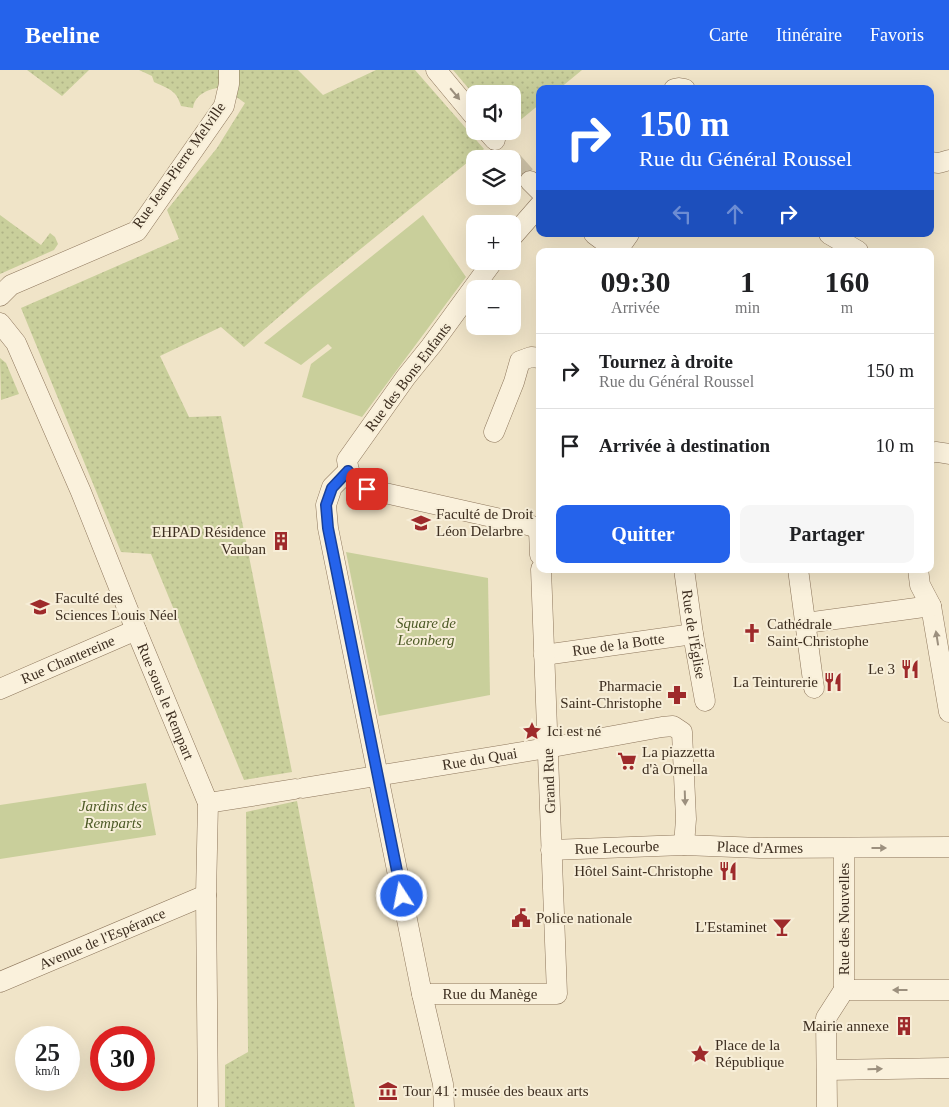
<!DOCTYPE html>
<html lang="fr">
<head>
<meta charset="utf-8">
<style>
  :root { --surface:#fff; --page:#f6f6f6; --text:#202124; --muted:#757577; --line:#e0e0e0; --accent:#2563eb }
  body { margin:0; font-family:"Times New Roman",serif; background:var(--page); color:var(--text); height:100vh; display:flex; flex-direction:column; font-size:19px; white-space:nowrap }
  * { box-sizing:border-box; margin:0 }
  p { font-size:16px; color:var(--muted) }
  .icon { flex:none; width:28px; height:28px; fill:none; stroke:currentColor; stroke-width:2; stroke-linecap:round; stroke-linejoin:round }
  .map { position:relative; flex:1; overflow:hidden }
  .drawer { position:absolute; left:536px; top:178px; width:398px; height:325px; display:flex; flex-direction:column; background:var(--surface); border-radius:10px; box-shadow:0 5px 20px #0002 }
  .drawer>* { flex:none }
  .top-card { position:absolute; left:536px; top:15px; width:398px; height:152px; border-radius:10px; box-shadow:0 5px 20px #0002; background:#2563eb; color:#fff; overflow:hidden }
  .tools { position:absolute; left:466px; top:15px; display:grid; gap:10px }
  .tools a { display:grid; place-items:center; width:55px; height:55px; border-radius:10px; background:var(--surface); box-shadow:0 5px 20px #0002; font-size:25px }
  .speed { position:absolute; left:15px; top:956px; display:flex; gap:10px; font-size:25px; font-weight:700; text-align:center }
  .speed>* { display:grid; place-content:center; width:65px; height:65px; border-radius:50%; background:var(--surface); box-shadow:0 5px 20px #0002; line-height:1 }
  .speed small { font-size:12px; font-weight:400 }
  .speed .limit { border:8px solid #d22; background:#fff; color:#111 }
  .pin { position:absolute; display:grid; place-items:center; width:42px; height:42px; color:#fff; margin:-21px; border-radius:10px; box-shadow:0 2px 8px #0006 }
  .me { position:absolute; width:55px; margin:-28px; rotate:349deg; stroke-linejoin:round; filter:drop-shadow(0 0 4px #0008) }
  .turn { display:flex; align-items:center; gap:18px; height:105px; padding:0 20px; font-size:22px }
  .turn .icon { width:65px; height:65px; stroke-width:2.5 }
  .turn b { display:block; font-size:35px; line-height:42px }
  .lanes { display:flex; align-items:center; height:48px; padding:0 20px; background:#0003; justify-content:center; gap:25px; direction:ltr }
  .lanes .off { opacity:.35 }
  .eta { display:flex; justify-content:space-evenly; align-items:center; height:85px; text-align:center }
  .eta b { font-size:30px; font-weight:800; line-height:35px }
  .cta { display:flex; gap:10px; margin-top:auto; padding:10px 20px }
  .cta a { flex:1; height:58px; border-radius:10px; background:var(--accent); color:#fff; font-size:20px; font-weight:800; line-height:58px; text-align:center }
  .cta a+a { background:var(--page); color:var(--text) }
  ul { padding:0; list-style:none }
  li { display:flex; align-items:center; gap:15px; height:75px; padding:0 20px; border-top:1px solid var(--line) }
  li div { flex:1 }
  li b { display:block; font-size:19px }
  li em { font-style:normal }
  header { display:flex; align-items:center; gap:30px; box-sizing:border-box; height:70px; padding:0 25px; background:var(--accent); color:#fff }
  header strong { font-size:24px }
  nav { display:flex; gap:28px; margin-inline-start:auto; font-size:18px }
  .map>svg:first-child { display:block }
  .grass { fill:url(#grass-dots) }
  .green { fill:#c9cf9b }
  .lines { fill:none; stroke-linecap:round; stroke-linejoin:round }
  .street-tunnel { stroke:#ccc0a6; stroke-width:20; stroke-dasharray:20 10; stroke-linecap:butt }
  .street-casing { stroke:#8d765c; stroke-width:21 }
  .street { stroke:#faf1dc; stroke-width:20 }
  .oneway { fill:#9c907e }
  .route-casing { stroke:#184099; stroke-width:12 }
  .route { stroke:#2563eb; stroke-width:9 }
  .labels { text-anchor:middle; stroke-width:4; stroke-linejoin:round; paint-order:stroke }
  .street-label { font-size:15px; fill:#3d2e20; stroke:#f7eed8 }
  .poi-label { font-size:15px; fill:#3d2e20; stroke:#f7eed8; text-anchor:start }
  .park-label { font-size:15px; font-style:italic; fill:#4d5a26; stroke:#f7eed8 }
</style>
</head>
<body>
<header>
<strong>Beeline</strong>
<nav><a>Carte</a><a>Itinéraire</a><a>Favoris</a></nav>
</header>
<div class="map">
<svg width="949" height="1037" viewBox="0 0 949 1037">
  <defs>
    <pattern id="grass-dots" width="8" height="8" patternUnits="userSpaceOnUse" patternTransform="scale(1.25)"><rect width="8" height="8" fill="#c9cf9b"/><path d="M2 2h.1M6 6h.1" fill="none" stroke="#aeb285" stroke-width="1.8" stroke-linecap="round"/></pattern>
  </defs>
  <rect width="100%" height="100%" fill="#f0e4c8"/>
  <g class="grass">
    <path d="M27 0H89L62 26Z"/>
    <path d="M139 0H298L323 25 376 0H415L484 79 310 220 244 277 221 257 160 286 189 347 221 346 292 702 244 710 151 484 121 482 21 238 179 169 167 140 217 78 245 33 222 17C210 19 195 23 193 38L181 36C176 19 168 19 154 12L152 6Z"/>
    <path d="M453 0H582L559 19H540V34L513 56 512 24H475V26Z"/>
    <path d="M0 145 41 175 50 163 55 167 58 174 54 180 0 204Z"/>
    <path d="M0 288 6 293 19 324 1 330Z"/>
    <path d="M297 731 355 1037H225V995L248 982 246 742Z"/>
  </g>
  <g class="green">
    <path d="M423 145 466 207 362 347 302 327 311 294 332 278 328 274 301 295 264 273Z"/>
    <path d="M346 482 488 508 490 625 379 646Z"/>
    <path d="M146 713 156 765 0 789V735Z"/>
  </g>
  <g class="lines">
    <path class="street-tunnel" d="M512 91 530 111"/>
    <g class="street-casing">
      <g id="street">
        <path d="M436 0 475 47"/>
        <path d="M674 19 679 18 685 19"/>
        <path d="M487 61 495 70"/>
        <path d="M930 92 939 93 949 90"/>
        <path d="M530 111 540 121"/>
        <path d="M594 164 617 181"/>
        <path d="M829 164 858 181"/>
        <path d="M512 167 540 135"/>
        <path d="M617 181 629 164"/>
        <path d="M493 191 431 276 406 307 347 390C349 407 353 410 367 419L532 456 540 461"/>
        <path d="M0 226 11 215 137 161 224 36 229 14V0"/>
        <path id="s1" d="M0 253 16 273 81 422 136 560 208 733 206 825 208 1037"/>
        <path d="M494 362 514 312 520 291 531 287 540 288"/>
        <path d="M930 383 937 382 949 384"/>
        <path d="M348 401 332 417 326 435 328 458 422 924 443 1014 444 1037"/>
        <path d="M540 457 539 460 540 485"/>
        <path id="s2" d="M684 499 693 564 705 631"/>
        <path d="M798 499 814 618"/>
        <path d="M918 499 920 515 931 536 949 642"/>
        <path d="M806 553 931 536"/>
        <path id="s3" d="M544 585 693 564"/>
        <path id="s4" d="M0 619 136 560"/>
        <path id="s5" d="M303 718 547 678 662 657 673 656 682 662 686 749 684 775"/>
        <path d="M208 733 295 719"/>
        <path id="s6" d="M551 780 684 775 760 778 949 777"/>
        <path id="s7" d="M0 912 206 825"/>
        <path d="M844 920V778"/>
        <path d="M844 920H949"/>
        <path id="s8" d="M422 924H557L541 499"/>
        <path d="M827 1000 949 998"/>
        <path d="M827 1037 826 948 844 920"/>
      </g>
    </g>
    <use href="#street" class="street"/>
  </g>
  <defs><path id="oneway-solid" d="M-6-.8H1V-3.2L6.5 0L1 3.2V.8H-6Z" transform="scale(1.25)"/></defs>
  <g class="oneway">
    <use href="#oneway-solid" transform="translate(455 24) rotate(50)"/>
    <use href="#oneway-solid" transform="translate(937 568) rotate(-99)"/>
    <use href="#oneway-solid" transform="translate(685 728) rotate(88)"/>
    <use href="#oneway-solid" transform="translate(879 778)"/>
    <use href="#oneway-solid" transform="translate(900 920) rotate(180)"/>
    <use href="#oneway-solid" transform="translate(875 999) rotate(-1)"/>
  </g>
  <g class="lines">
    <g class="route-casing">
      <path id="route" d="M367 419 355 411 348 401 332 418 326 435 328 458 402 826"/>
    </g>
    <use href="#route" class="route"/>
  </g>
  <defs>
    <g id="university-bare" transform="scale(1.5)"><path d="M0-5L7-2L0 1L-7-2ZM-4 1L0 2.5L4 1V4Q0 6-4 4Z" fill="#9e2a2b" stroke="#f7eed8" stroke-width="2.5" paint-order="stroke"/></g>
    <g id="building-bare" transform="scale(1.5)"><path d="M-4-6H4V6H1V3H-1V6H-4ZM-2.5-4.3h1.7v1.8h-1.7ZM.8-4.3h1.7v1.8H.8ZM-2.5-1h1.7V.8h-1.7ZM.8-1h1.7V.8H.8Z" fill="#9e2a2b" stroke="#f7eed8" stroke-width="2.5" paint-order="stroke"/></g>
    <g id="church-bare" transform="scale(1.5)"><path d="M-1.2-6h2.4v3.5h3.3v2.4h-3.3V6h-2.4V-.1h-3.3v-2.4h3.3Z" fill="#9e2a2b" stroke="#f7eed8" stroke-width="2.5" paint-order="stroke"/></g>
    <g id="restaurant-bare" transform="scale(1.5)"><path d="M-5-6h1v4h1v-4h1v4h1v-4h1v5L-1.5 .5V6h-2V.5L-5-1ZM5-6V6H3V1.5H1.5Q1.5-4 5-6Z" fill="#9e2a2b" stroke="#f7eed8" stroke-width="2.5" paint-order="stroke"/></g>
    <g id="pharmacy-bare" transform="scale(1.5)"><path d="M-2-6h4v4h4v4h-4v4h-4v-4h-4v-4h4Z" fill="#9e2a2b" stroke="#f7eed8" stroke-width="2.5" paint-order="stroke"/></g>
    <g id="sight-bare" transform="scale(1.5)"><path d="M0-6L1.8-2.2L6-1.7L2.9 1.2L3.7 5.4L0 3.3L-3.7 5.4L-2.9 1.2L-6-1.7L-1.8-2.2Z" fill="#9e2a2b" stroke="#f7eed8" stroke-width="2.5" paint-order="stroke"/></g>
    <g id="supermarket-bare" transform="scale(1.5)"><path d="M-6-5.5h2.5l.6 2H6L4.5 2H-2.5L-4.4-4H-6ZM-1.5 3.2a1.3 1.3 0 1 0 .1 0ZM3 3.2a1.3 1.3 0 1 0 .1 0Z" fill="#9e2a2b" stroke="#f7eed8" stroke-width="2.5" paint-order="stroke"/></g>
    <g id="civic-bare" transform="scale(1.5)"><path d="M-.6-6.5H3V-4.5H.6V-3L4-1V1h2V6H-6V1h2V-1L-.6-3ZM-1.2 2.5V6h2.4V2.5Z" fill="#9e2a2b" stroke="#f7eed8" stroke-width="2.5" paint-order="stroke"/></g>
    <g id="bar-bare" transform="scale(1.5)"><path d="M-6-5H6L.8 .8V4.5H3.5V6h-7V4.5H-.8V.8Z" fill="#9e2a2b" stroke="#f7eed8" stroke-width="2.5" paint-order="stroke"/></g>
    <g id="museum-bare" transform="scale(1.5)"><path d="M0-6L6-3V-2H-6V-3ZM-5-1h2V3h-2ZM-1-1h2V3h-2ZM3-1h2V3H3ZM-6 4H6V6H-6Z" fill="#9e2a2b" stroke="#f7eed8" stroke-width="2.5" paint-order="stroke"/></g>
  </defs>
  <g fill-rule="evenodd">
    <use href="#university-bare" x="421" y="453"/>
    <use href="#building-bare" x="281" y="471"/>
    <use href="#university-bare" x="40" y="537"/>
    <use href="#church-bare" x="752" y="563"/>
    <use href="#restaurant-bare" x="910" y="599"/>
    <use href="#restaurant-bare" x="833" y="612"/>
    <use href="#pharmacy-bare" x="677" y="625"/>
    <use href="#sight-bare" x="532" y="661"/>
    <use href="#supermarket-bare" x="627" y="691"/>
    <use href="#restaurant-bare" x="728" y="801"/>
    <use href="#civic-bare" x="521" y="848"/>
    <use href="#bar-bare" x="782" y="857"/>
    <use href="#building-bare" x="904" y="956"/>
    <use href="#sight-bare" x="700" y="984"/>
    <use href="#museum-bare" x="388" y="1021"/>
  </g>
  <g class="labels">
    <g class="street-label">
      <text transform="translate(179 95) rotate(-55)" y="5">Rue Jean-Pierre Melville</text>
      <text transform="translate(408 307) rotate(-53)" y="5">Rue des Bons Enfants</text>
      <text dy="5" stroke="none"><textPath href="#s2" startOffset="66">Rue de l'Église</textPath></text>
      <text dy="5" stroke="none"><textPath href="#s3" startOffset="75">Rue de la Botte</textPath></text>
      <text dy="5" stroke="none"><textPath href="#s4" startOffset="74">Rue Chantereine</textPath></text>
      <text dy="5" stroke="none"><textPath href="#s1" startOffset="414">Rue sous le Rempart</textPath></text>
      <text dy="5" stroke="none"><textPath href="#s5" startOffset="179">Rue du Quai</textPath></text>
      <text transform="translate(549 711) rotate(-92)" y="5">Grand Rue</text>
      <text dy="5" stroke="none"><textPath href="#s6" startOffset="66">Rue Lecourbe</textPath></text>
      <text dy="5" stroke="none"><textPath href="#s6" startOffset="209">Place d'Armes</textPath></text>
      <text transform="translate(844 849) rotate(-90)" y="5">Rue des Nouvelles</text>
      <text dy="5" stroke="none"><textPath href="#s7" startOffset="111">Avenue de l'Espérance</textPath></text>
      <text dy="5" stroke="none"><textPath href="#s8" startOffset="68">Rue du Manège</textPath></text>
    </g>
    <g class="poi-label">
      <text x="436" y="449">Faculté de Droit<tspan x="436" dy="17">Léon Delarbre</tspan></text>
      <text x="266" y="467" text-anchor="end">EHPAD Résidence<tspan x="266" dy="17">Vauban</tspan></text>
      <text x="55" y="533">Faculté des<tspan x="55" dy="17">Sciences Louis Néel</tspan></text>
      <text x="767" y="559">Cathédrale<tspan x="767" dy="17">Saint-Christophe</tspan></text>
      <text x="895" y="604" text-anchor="end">Le 3</text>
      <text x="818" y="617" text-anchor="end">La Teinturerie</text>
      <text x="662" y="621" text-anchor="end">Pharmacie<tspan x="662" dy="17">Saint-Christophe</tspan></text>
      <text x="547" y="666">Ici est né</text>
      <text x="642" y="687">La piazzetta<tspan x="642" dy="17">d'à Ornella</tspan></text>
      <text x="713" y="806" text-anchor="end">Hôtel Saint-Christophe</text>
      <text x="536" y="853">Police nationale</text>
      <text x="767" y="862" text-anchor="end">L'Estaminet</text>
      <text x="889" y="961" text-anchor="end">Mairie annexe</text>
      <text x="715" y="980">Place de la<tspan x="715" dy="17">République</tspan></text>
      <text x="403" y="1026">Tour 41 : musée des beaux arts</text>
    </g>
    <g class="park-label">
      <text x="426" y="558">Square de<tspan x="426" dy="17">Leonberg</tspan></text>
      <text x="113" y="741">Jardins des<tspan x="113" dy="17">Remparts</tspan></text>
    </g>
  </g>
</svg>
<div class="tools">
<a><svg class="icon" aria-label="sound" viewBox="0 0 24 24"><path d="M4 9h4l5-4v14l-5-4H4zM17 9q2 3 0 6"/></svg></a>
<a><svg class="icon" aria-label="layers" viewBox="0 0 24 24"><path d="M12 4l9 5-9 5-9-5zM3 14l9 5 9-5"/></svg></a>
<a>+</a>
<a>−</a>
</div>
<div class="speed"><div>25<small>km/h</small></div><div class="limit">30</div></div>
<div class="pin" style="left:367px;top:419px;background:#d93025"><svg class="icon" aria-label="arrive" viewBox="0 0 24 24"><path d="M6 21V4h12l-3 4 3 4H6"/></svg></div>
<svg class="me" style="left:402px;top:826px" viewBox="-20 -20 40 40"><circle r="17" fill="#2563eb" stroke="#fff" stroke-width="3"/><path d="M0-11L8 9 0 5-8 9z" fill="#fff"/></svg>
<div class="top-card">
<div class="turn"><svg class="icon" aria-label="right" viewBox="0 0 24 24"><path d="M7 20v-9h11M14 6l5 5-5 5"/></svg><div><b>150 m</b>Rue du Général Roussel</div></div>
<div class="lanes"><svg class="icon off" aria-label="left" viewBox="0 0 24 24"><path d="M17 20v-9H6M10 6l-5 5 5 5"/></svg><svg class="icon off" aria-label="ahead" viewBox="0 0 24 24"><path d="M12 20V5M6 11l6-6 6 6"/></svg><svg class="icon" aria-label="right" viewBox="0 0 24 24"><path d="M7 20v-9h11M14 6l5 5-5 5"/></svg></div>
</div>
<section class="drawer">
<div class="eta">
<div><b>09:30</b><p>Arrivée</p></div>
<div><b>1</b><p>min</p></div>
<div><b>160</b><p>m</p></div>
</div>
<ul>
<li><svg class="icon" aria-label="right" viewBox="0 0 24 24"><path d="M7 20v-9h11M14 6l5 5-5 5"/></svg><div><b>Tournez à droite</b><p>Rue du Général Roussel</p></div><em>150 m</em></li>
<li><svg class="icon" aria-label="arrive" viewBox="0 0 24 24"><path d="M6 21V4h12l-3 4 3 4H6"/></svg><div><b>Arrivée à destination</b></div><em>10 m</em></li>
</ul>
<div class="cta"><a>Quitter</a><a>Partager</a></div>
</section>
</div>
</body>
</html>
